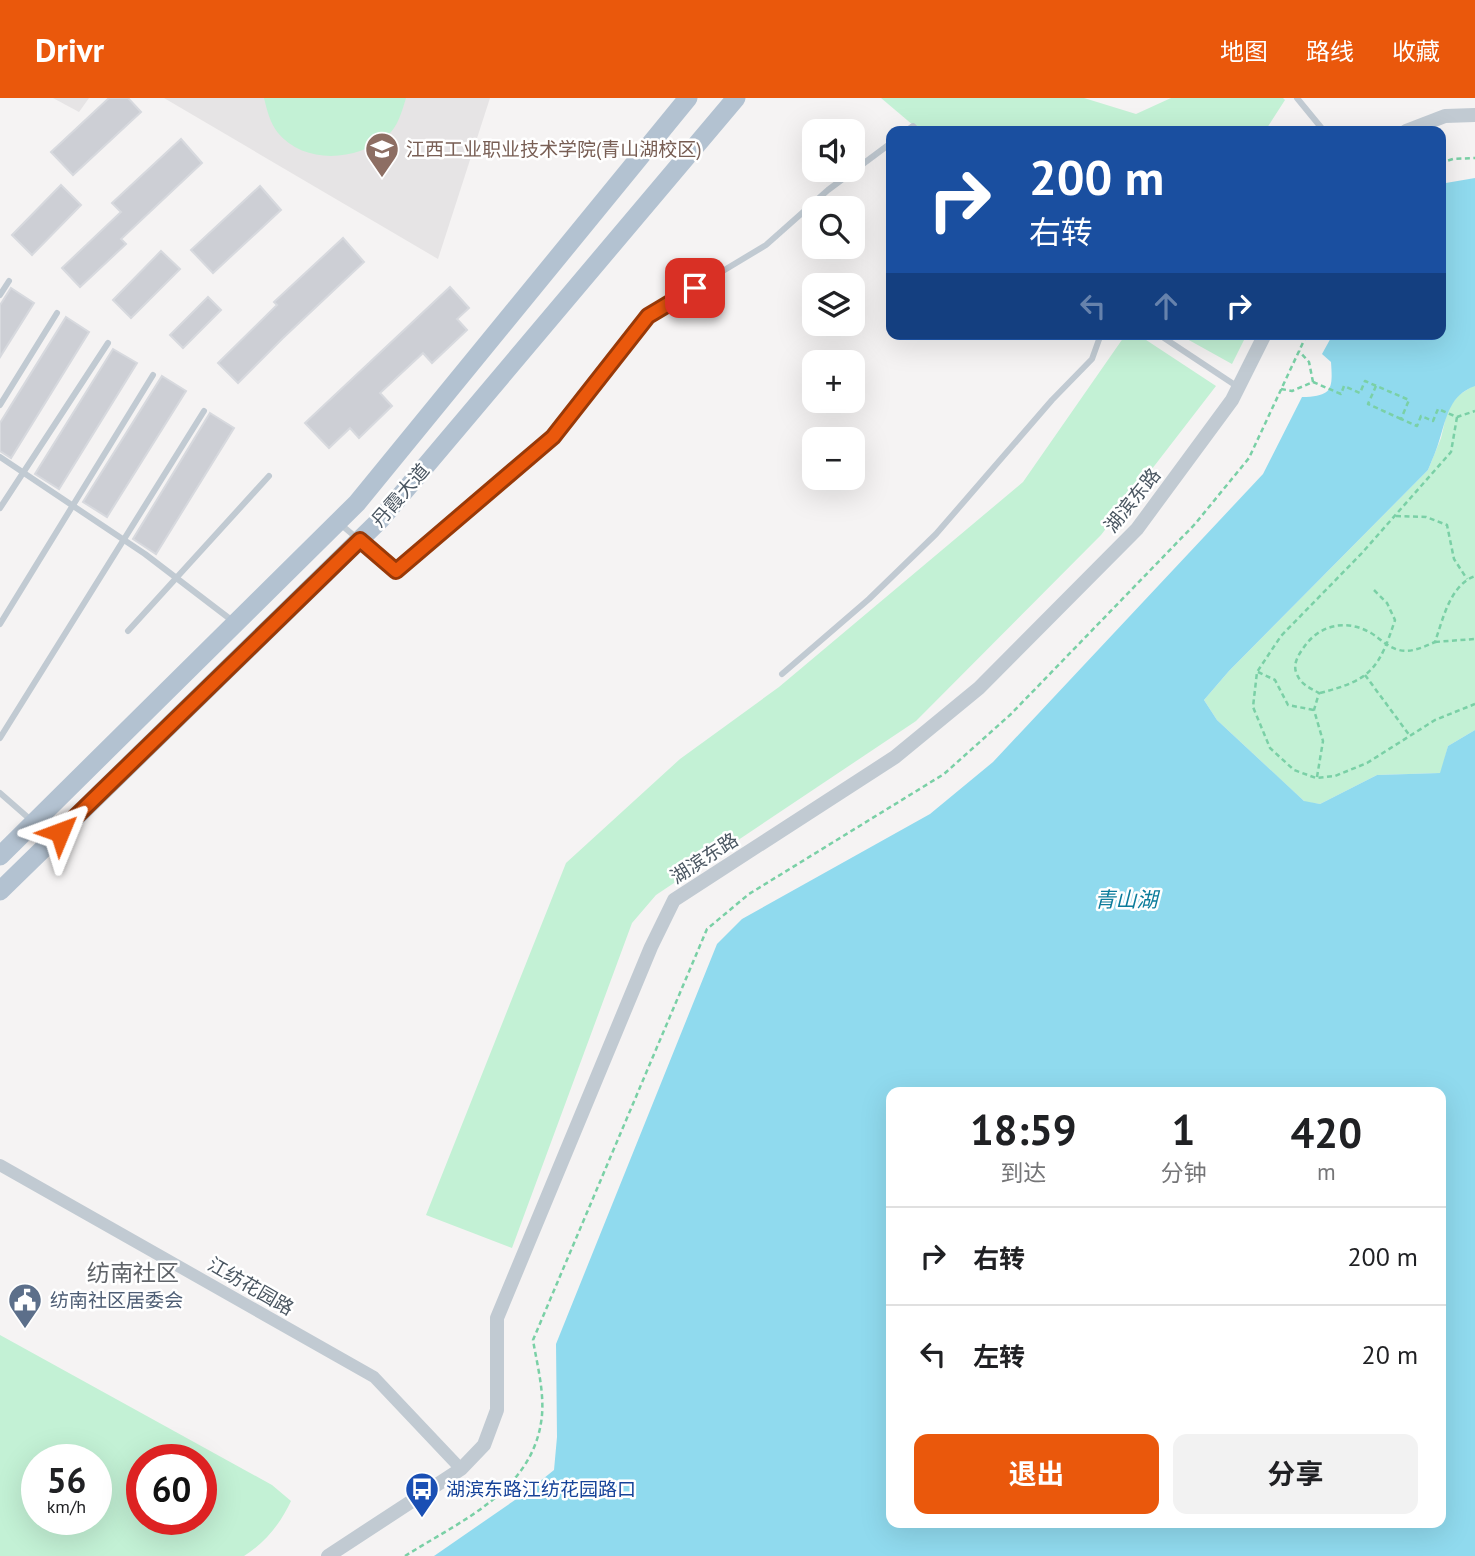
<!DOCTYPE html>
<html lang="zh">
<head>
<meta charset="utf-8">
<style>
  :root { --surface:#fff; --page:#f2f2f2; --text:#202124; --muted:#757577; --line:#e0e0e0; --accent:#ea580c }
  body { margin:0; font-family:"PT Sans","Noto Sans SC",sans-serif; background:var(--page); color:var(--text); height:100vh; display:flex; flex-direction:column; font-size:26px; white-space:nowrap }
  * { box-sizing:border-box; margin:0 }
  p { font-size:23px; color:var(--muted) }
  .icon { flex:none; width:38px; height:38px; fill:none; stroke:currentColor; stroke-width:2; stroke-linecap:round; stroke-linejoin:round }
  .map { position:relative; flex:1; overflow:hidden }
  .details { position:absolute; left:886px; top:989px; width:560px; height:441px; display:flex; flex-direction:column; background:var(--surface); border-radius:14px; box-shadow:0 7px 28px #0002 }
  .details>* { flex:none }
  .top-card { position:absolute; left:886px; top:28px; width:560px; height:214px; border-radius:14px; box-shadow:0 7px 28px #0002; background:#1a4fa0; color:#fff; overflow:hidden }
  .tools { position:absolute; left:802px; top:21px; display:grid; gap:14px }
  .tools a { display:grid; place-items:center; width:63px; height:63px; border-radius:14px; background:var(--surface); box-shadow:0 7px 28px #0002; font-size:35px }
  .speed { position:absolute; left:21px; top:1346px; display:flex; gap:14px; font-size:35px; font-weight:700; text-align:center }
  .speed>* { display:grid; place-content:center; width:91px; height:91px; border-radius:50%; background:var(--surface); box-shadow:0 7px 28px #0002; line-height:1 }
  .speed small { font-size:18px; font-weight:400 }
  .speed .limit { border:10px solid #d22; background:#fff; color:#111 }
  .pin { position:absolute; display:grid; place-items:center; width:60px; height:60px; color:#fff; margin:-30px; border-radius:14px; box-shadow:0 4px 10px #0006 }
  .me { position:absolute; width:77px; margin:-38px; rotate:46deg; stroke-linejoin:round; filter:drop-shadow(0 0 5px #0008) }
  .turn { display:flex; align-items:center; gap:24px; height:147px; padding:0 28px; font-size:32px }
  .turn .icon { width:91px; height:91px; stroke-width:2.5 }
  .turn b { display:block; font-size:49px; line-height:60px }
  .lanes { display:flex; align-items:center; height:66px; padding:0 28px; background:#0003; justify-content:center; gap:35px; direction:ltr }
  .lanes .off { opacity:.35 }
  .eta { display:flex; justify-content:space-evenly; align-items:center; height:119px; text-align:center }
  .eta b { font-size:42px; font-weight:700; line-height:49px }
  .action { display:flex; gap:14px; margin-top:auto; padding:14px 28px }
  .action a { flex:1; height:80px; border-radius:14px; background:var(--accent); color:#fff; font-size:28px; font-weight:700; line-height:80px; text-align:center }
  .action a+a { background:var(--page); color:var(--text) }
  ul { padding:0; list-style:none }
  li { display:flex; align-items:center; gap:21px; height:98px; padding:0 28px; border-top:2px solid var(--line) }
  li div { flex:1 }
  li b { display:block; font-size:26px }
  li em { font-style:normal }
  header { display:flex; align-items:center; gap:42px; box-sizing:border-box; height:98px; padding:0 35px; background:var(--accent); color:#fff }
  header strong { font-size:33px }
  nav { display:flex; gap:38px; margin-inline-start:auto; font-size:24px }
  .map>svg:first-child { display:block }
  .education { fill:#e6e4e5 }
  .green { fill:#c3f1d5; fill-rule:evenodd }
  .water { fill:#90daee; fill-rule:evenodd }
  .building { fill:#cdcfd5; stroke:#d7d9de; stroke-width:2 }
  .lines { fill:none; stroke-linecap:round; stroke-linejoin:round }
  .path { stroke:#7ad0a6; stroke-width:2.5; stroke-dasharray:5 3.5; stroke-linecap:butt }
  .service { stroke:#c1cad2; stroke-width:6 }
  .minor { stroke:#c1cad2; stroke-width:12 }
  .tertiary { stroke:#c1cad2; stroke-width:14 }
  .primary { stroke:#b3c2d1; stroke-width:19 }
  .route-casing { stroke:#983908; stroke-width:18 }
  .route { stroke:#ea580c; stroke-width:12 }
  .labels { text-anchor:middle; stroke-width:5; stroke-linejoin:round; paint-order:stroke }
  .education-label { font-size:19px; fill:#785e54; stroke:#fff; text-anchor:start }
  .street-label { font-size:19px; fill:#4a5661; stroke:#fff }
  .service-label { font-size:19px; fill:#4e5e75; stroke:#fff; text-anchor:start }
  .transit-label { font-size:19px; fill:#164399; stroke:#fff; text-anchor:start }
  .water-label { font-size:21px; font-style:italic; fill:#0c7c9b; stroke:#fff }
  .quarter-label { font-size:23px; fill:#5f6368; stroke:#fff }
</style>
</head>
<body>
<header>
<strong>Drivr</strong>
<nav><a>地图</a><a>路线</a><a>收藏</a></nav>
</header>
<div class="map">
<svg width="1475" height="1458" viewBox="0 0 1475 1458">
  <rect width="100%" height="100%" fill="#f5f3f3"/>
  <g class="education">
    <path d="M53 0H89L79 14Z"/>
    <path d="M164 0H490L438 161Z"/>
  </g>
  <g class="green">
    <path d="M264 0H406C402 13 398 29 387 38 357 63 305 67 278 35 270 25 267 12 264 0Z"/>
    <path d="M881 0H1084L1136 16 1171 0H1283L1285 2 1265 33H920Z"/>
    <path d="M1126 236H1137L1216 288 1101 437 916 623 656 797 632 825 512 1150 426 1117 566 765 680 661 779 589 1023 384Z"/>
    <path d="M1178 236H1247L1232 266Z"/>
    <path d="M1473 288H1475V632L1448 648 1441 675 1377 677 1320 706 1305 704 1217 622 1204 602 1229 573 1428 372 1441 340 1448 310 1459 297Z"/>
    <path d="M0 1237 272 1387 291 1403C280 1426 266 1444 244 1458H0ZM37 1362H96V1421H37ZM142 1362H201V1421H142Z"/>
  </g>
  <path class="water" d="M1475 80V288C1450 297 1447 318 1440 340 1437 351 1432 362 1428 372L1229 573 1204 602 1217 622 1304 703 1320 706 1377 677 1440 675 1448 648 1475 632V1458H434L528 1393 554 1372 557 1339 556 1246 717 846 742 821 930 716 993 664 1263 376 1302 299C1332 298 1333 292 1331 264L1322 256 1333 236H1440V86ZM891 994H1440V1424H891Z"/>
  <g class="building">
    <path d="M109 0H128L141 14 73 77 51 54Z"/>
    <path d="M181 41 202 65 121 141 126 146 80 189 62 170 121 114 112 105Z"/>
    <path d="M61 87 81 107 32 157 12 137Z"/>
    <path d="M260 88 281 112 213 175 191 152Z"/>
    <path d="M343 140 364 164 283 240 238 285 218 265 277 207 274 204Z"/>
    <path d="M161 153 180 171 131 220 113 202Z"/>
    <path d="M450 189 469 210 457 221 467 232 432 265 423 255 380 295 392 308 359 340 350 330 329 350 305 325Z"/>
    <path d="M11 190 34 205 0 259V207Z"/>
    <path d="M208 199 221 212 183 250 170 237Z"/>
    <path d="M66 219 89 234 11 360 0 353V325Z"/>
    <path d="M113 251 137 265 59 391 35 376Z"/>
    <path d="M162 278 186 293 107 419 83 404Z"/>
    <path d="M210 315 234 330 156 456 133 441Z"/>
  </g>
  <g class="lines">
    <g class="path">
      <path d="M1440 65 1453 61 1475 60"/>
      <path d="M1313 284 1341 296 1344 288 1360 295 1365 283 1409 302 1401 321 1417 328 1421 318 1433 323 1438 311 1457 319 1475 313"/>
      <path d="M1376 288 1368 306 1401 321"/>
      <path d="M1281 291 1292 293 1313 284 1309 264 1299 253"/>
      <path d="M1457 319 1451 354 1362 455 1281 538 1257 574 1253 609 1270 650 1294 672 1316 680 1335 678 1367 665 1435 622 1475 606"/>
      <path d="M1396 418 1426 419 1447 427 1454 461 1467 481"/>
      <path d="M1435 544 1475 541"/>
      <path d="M1258 574 1275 582 1288 607 1314 612"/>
      <path d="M1365 577 1410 638"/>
      <path d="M1320 595C1371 582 1379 571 1395 522L1387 505 1373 491"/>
      <path d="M1317 679 1323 643 1314 612 1319 595C1308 589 1300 586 1296 574 1293 565 1299 556 1304 549 1320 526 1347 521 1371 535 1381 541 1387 549 1399 552 1412 555 1423 549 1435 544 1443 521 1450 487 1475 478"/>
      <path d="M405 1458C462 1422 535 1392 542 1317 544 1292 537 1266 533 1242L707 831 749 796 944 676 1011 616 1195 426 1249 360 1307 236"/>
    </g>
    <g class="service">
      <path d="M1297 0 1324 33"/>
      <path d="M906 33 913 28 918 33"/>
      <path d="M0 197 9 183"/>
      <path d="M1158 236 1238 289"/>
      <path d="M0 307 57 215"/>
      <path d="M0 359 145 456 234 524"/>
      <path d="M0 410 108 245"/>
      <path d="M339 425 396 473 553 339 648 218 766 147 828 92 891 45"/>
      <path d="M0 526 153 277"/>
      <path d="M128 533 269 378"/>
      <path d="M782 576 869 501 936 436 1052 302 1092 261 1101 236"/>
      <path d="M0 640 204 313"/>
      <path d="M0 695 32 723"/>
    </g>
    <path class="minor" d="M0 1067 374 1279 461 1371"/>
    <g class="tertiary">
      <path d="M1406 33 1445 18 1475 17"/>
      <path d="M328 1458 461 1371 484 1347 497 1312V1220L651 849 674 802 895 659 979 590 1137 431 1232 302 1265 236"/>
    </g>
    <g class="primary">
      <path d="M0 758 357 405 688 0"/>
      <path d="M0 793 380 422 736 0"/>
    </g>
  </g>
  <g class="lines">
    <g class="route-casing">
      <path id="route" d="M60 734 360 442 396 473 553 339 648 218 695 190"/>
    </g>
    <use href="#route" class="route"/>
  </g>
  <defs>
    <g id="university-pin" transform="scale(1.75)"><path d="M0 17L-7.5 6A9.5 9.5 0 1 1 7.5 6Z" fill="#8d6e63" stroke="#fff"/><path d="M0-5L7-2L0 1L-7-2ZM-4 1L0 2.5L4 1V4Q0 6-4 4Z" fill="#fff"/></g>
    <g id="civic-pin" transform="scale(1.75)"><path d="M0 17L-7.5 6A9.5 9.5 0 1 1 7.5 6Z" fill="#5c6f8a" stroke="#fff"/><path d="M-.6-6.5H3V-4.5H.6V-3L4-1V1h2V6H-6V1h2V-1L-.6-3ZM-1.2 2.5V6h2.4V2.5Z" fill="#fff"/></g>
    <g id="bus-pin" transform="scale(1.75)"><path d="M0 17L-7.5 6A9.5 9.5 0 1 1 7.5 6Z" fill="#1a4fb4" stroke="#fff"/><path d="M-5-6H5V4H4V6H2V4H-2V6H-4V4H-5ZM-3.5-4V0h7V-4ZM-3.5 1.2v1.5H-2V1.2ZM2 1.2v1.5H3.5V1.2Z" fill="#fff"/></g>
  </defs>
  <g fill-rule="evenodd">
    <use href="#university-pin" x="382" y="51"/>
    <use href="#civic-pin" x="25" y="1202"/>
    <use href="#bus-pin" x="422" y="1391"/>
  </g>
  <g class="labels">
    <g class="education-label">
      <text x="406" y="58">江西工业职业技术学院(青山湖校区)</text>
    </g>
    <g class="street-label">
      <text transform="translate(400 397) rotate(-49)" y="7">丹霞大道</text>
      <text transform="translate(1132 402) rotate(-51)" y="7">湖滨东路</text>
      <text transform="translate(704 760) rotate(-33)" y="7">湖滨东路</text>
      <text transform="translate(251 1188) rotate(30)" y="7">江纺花园路</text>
    </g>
    <g class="service-label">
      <text x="50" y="1209">纺南社区居委会</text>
    </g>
    <g class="transit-label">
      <text x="446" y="1398">湖滨东路江纺花园路口</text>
    </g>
    <g class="water-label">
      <text x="1126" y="809">青山湖</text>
    </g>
    <g class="quarter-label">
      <text x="133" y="1183">纺南社区</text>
    </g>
  </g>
</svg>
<div class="tools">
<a><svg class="icon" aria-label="sound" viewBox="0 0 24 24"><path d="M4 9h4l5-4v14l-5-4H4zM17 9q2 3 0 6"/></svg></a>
<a><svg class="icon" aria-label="search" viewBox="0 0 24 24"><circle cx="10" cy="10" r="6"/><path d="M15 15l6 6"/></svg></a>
<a><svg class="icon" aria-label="layers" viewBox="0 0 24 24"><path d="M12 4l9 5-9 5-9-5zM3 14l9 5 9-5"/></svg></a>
<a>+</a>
<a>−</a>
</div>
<div class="speed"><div>56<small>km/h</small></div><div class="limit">60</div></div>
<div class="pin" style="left:695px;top:190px;background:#d93025"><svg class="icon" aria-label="arrive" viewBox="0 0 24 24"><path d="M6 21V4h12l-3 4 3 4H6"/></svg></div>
<svg class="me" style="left:60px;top:734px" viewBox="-20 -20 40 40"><path d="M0-17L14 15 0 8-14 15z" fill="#ea580c" stroke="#fff" stroke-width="4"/></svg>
<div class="top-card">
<div class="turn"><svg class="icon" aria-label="right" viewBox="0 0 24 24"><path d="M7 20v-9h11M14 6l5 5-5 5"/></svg><div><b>200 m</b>右转</div></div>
<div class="lanes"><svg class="icon off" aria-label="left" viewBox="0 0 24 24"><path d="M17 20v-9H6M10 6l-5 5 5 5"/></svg><svg class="icon off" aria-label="ahead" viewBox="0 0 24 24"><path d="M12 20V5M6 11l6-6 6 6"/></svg><svg class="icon" aria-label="right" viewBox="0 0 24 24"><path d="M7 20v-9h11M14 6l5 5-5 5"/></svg></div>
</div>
<section class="details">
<div class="eta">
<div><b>18:59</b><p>到达</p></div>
<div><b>1</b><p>分钟</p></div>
<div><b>420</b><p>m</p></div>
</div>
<ul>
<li><svg class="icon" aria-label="right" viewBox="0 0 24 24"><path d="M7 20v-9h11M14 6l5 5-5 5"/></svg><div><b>右转</b></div><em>200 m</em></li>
<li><svg class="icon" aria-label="left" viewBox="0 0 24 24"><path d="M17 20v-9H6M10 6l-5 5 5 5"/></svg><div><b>左转</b></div><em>20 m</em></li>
</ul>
<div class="action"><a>退出</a><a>分享</a></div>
</section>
</div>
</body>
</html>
